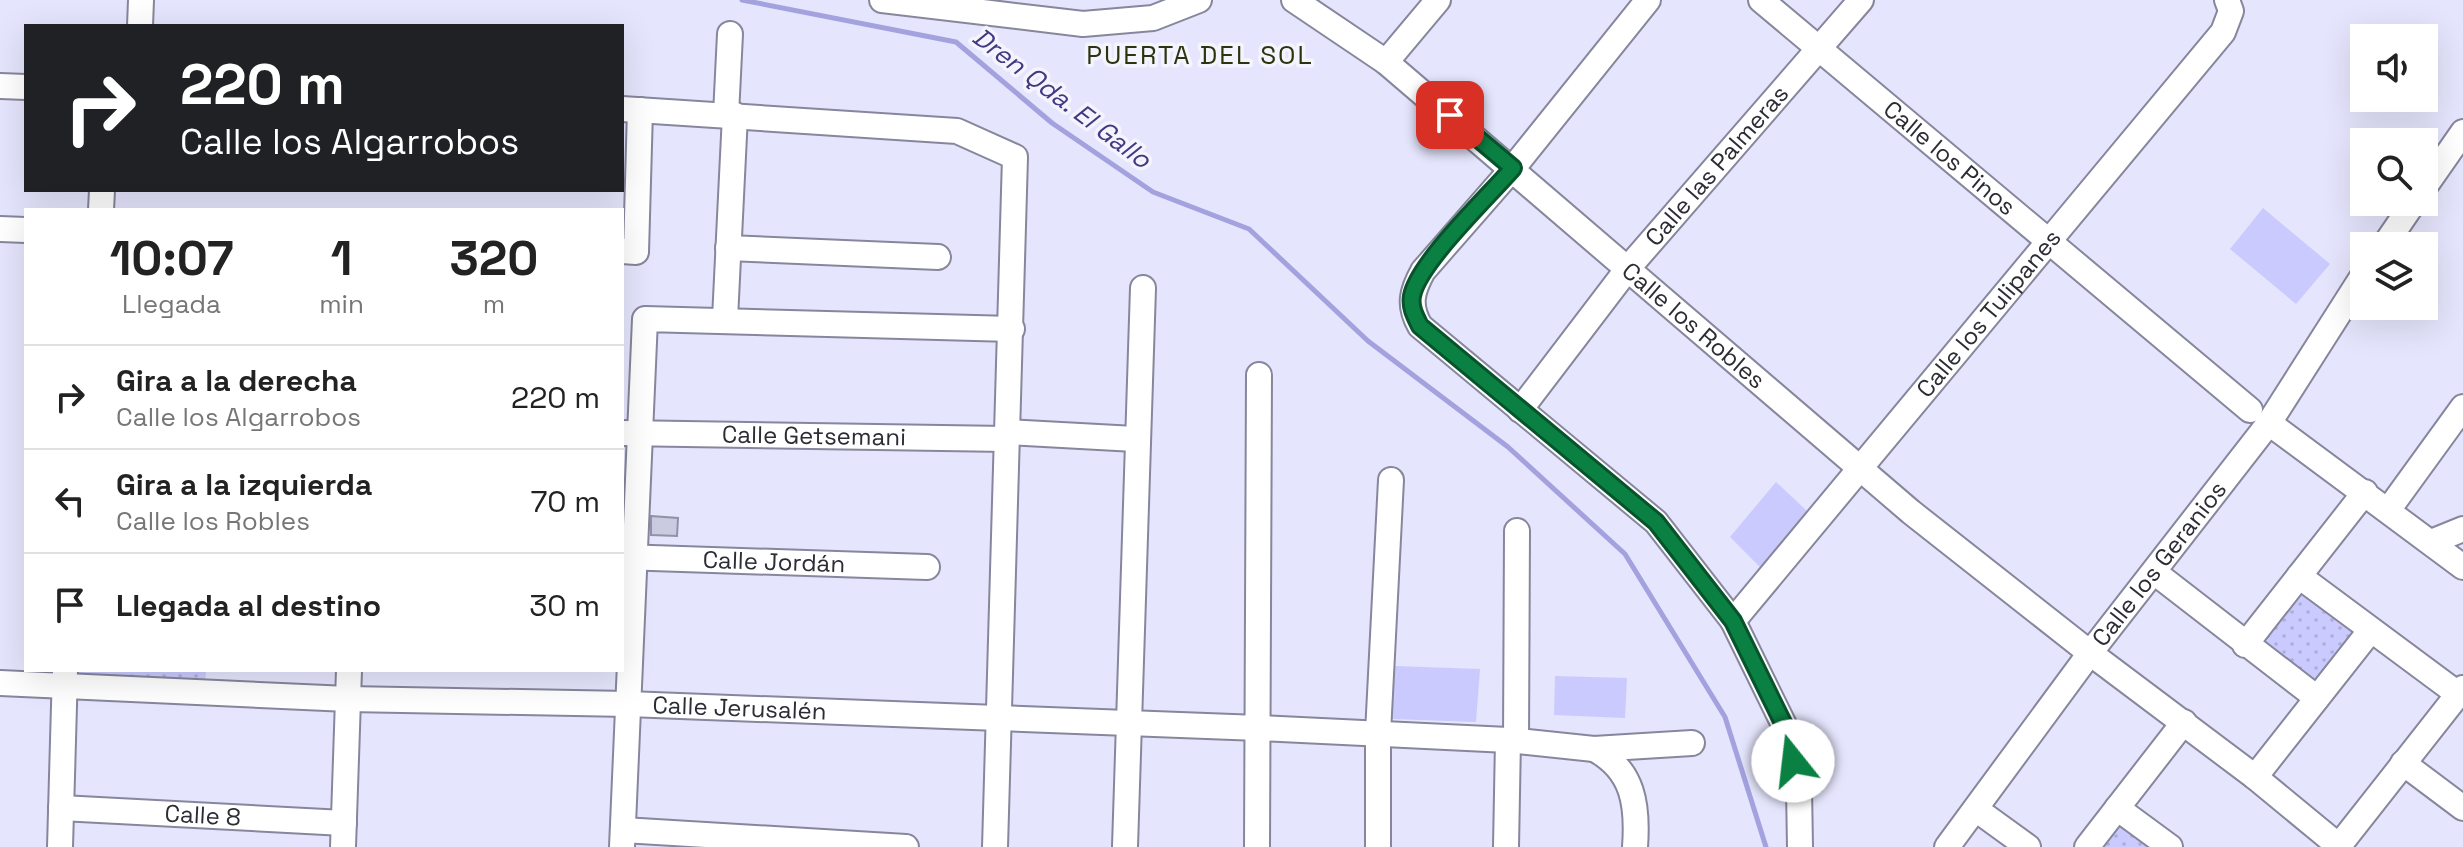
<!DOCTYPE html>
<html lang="es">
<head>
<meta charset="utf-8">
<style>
  :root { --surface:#fff; --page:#f6f6f6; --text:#222; --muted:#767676; --line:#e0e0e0 }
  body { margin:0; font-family:"Space Grotesk",sans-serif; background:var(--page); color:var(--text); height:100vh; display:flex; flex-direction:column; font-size:30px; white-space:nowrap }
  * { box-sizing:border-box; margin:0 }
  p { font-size:26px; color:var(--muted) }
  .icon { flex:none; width:44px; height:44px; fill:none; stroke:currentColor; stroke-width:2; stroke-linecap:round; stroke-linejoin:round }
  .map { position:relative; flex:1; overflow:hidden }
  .details { position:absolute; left:24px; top:208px; width:600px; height:464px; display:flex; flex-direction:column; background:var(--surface); border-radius:0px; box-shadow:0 8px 32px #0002 }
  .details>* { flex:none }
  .hud { position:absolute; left:24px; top:24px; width:600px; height:168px; border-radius:0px; box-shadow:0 8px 32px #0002; background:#202124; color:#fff; overflow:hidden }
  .tools { position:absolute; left:2350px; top:24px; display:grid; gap:16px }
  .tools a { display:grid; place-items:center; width:88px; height:88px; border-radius:0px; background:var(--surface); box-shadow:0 8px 32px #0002; font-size:40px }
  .pin { position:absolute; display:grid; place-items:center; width:68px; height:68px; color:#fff; margin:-34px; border-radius:16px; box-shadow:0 4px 12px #0006 }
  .me { position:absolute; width:88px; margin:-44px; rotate:344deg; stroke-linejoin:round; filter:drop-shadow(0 0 6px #0008) }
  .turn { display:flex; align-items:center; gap:28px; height:168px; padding:0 24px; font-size:36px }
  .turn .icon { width:104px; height:104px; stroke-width:2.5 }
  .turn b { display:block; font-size:56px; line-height:68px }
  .eta { display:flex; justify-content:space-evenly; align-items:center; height:136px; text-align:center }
  .eta b { font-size:48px; font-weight:700; line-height:56px }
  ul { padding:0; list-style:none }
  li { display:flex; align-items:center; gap:24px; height:104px; padding:0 24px; border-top:2px solid var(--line) }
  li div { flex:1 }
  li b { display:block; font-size:30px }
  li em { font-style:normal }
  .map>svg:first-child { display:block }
  .park { fill:url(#park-dots) }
  .garden { fill:#cacaff }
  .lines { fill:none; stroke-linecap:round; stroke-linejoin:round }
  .stream { stroke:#a3a1de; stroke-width:5 }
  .building { fill:#cacae1; stroke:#9191a7; stroke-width:2 }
  .minor-casing { stroke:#86869c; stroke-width:28 }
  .minor { stroke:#fff; stroke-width:24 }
  .route-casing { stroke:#07532c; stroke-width:20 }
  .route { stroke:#0b8043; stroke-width:14 }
  .labels { text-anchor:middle; stroke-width:7; stroke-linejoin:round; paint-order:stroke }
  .street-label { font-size:24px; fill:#2c2c35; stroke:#f4f4fe }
  .neighbourhood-label { font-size:26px; letter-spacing:2px; fill:#2a340f; stroke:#f4f4fe }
  .water-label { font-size:26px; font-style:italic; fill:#423981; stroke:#f4f4fe }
</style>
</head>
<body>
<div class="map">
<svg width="2463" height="847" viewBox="0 0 2463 847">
  <defs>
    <pattern id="park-dots" width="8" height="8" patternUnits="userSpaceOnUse" patternTransform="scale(2)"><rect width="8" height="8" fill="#cacaff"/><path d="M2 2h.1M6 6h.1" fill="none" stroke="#aeaedb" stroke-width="1.8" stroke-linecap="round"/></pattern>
  </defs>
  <rect width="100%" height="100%" fill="#e5e5fd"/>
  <g class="park">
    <path d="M2299 587 2355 630 2312 687 2256 645Z"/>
    <path d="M76 670H206L205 687 75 680Z"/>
    <path d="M2116 815 2159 847H2093Z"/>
  </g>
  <g class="garden">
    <path d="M2263 208 2330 264 2296 304 2230 249Z"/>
    <path d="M1776 482 1807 511 1761 568 1730 537Z"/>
    <path d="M1395 666 1480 669 1476 722 1392 719Z"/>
    <path d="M1555 676 1627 678 1625 718 1554 715Z"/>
  </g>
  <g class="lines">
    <path class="stream" d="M742 0 956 42 1052 123 1153 192 1249 229 1368 341 1508 447 1625 554 1725 717 1766 847"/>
  </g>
  <path class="building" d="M651 516 678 518 677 536 651 535Z"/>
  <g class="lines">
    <g class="minor-casing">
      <g id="minor">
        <path d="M882 0 1083 24 1153 18 1199 0"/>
        <path id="s1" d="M1294 0 1386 62 1911 512 2090 653 2255 777 2340 847"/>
        <path d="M1648 0 1513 168 1423 271C1412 291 1408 305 1420 326L1656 522 1733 621 1788 733 1799 788 1800 847"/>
        <path id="s2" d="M1761 0 2250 410"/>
        <path d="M140 26 141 0"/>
        <path d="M1386 62 1438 0"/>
        <path d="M0 86 26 87"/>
        <path d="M622 109 957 131 1015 157 995 847"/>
        <path d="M726 115 730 34"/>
        <path d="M2424 188 2463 132"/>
        <path d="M101 210 102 190"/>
        <path d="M0 229 26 230"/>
        <path d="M2384 246 2414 202"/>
        <path d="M728 248 938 257"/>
        <path d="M622 251 636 252 640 110"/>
        <path d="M725 319 735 115"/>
        <path id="s3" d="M1520 410 1629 267 1861 0"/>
        <path d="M2269 423 2463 567"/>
        <path d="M1008 432 1135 439"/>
        <path id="s4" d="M622 433 1007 439"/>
        <path d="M2389 509 2463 407"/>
        <path d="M2431 542 2463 529"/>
        <path id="s5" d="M622 557 927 567"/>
        <path d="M2154 572 2317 698"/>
        <path d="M2299 576 2458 694"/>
        <path id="s6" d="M1733 621 2223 32 2231 11 2227 0"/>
        <path d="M2245 645 2365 492"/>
        <path id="s7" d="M0 683 348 699 628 704 1259 728 1508 740 1594 749 1692 743"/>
        <path d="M1516 741 1517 531"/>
        <path d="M1594 749C1634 770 1638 806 1635 847"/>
        <path d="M2403 763 2463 808"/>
        <path d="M2255 777 2370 631"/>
        <path id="s8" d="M61 808 344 823"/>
        <path d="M2117 808 2170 847"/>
        <path d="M1977 810 2028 847"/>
        <path d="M623 830 906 847"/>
        <path d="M60 847 65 670"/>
        <path d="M343 847 349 670"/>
        <path d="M622 847 645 319 1012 329"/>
        <path d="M1125 847 1143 288"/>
        <path d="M1257 847 1259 375"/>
        <path d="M1378 847V733L1391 480"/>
        <path d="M1506 847 1508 740"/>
        <path id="s9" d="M1947 847 2090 653 2269 423 2364 274"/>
        <path d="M2087 847 2184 722"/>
        <path d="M2338 847 2463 688"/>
      </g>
    </g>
    <use href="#minor" class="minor"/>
  </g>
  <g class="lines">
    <g class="route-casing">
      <path id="route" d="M1450 115 1513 168C1489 196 1418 263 1412 296 1410 307 1415 316 1420 326L1656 522 1733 621 1788 733 1793 761"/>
    </g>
    <use href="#route" class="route"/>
  </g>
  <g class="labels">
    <g class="street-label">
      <text dy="8" stroke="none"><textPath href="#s2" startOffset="246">Calle los Pinos</textPath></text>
      <text dy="8" stroke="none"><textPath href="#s3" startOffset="314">Calle las Palmeras</textPath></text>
      <text dy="8" stroke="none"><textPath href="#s6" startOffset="400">Calle los Tulipanes</textPath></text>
      <text dy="8" stroke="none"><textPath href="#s1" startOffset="516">Calle los Robles</textPath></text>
      <text dy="8" stroke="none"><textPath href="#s4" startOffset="192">Calle Getsemani</textPath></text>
      <text dy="8" stroke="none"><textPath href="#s5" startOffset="152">Calle Jordán</textPath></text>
      <text dy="8" stroke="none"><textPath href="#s9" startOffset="354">Calle los Geranios</textPath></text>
      <text dy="8" stroke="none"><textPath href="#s7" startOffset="740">Calle Jerusalén</textPath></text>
      <text dy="8" stroke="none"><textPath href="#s8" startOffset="142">Calle 8</textPath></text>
    </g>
    <g class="neighbourhood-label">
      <text x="1200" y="64">PUERTA DEL SOL</text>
    </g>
    <g class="water-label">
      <text transform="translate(1062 98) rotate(37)" y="9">Dren Qda. El Gallo</text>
    </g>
  </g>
</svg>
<div class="tools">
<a><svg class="icon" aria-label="sound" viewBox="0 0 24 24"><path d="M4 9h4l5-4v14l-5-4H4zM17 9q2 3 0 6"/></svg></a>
<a><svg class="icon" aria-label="search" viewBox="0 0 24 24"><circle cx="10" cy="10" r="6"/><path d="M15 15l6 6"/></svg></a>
<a><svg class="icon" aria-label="layers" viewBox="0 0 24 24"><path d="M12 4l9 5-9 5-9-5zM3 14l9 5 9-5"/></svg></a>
</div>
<div class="pin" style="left:1450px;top:115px;background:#d93025"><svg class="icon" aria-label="arrive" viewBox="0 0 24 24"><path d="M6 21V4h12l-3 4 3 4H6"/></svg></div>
<svg class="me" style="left:1793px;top:761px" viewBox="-20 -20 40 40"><circle r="19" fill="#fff"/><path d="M0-13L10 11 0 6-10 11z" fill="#0b8043"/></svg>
<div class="hud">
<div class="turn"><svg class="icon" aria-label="right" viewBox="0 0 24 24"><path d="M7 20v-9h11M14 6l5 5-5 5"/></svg><div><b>220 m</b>Calle los Algarrobos</div></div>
</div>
<section class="details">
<div class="eta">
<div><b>10:07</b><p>Llegada</p></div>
<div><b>1</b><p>min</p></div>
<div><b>320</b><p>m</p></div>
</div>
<ul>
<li><svg class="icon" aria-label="right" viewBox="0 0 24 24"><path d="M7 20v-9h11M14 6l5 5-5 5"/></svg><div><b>Gira a la derecha</b><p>Calle los Algarrobos</p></div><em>220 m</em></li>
<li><svg class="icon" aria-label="left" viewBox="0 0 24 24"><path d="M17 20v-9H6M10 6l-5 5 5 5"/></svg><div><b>Gira a la izquierda</b><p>Calle los Robles</p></div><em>70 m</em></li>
<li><svg class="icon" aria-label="arrive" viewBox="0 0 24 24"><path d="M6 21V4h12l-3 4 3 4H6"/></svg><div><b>Llegada al destino</b></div><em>30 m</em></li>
</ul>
</section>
</div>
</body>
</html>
